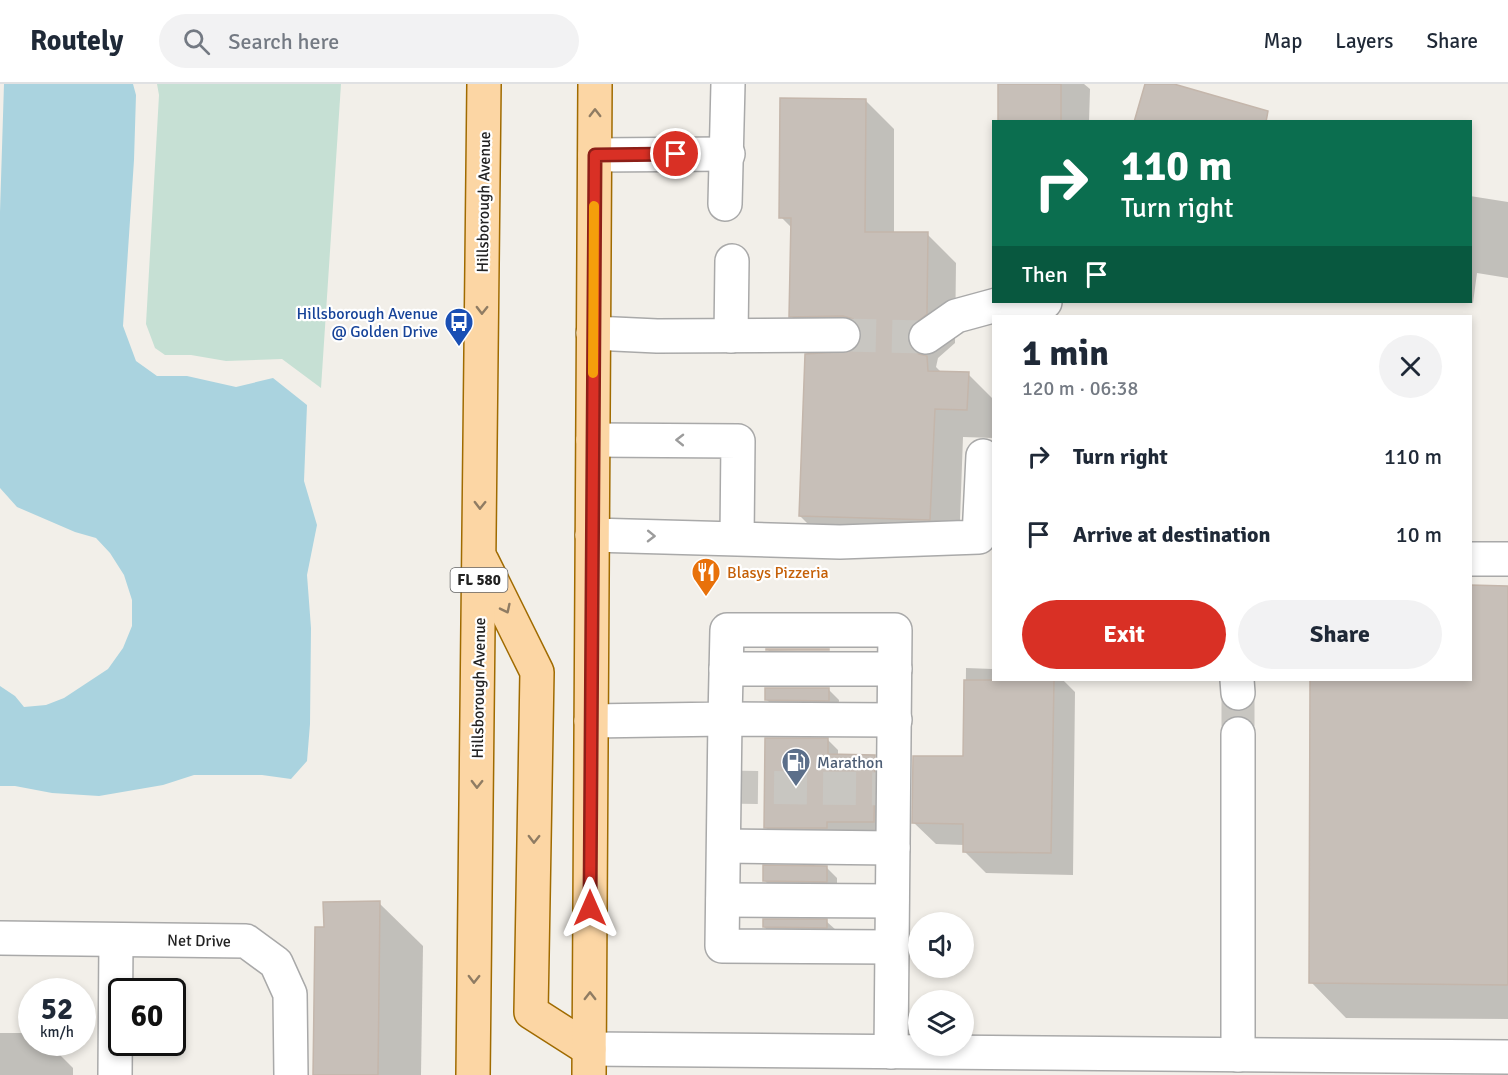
<!DOCTYPE html>
<html lang="en">
<head>
<meta charset="utf-8">
<style>
  :root { --surface:#fff; --page:#f2f2f3; --text:#1f2937; --muted:#747a83; --line:#e0e1e3; --accent:#d93025 }
  body { margin:0; font-family:Signika,sans-serif; background:var(--page); color:var(--text); height:100vh; display:flex; flex-direction:column; font-size:22px; white-space:nowrap }
  * { box-sizing:border-box; margin:0 }
  p { font-size:20px; color:var(--muted) }
  .icon { flex:none; width:33px; height:33px; fill:none; stroke:currentColor; stroke-width:2; stroke-linecap:round; stroke-linejoin:round }
  .map { position:relative; flex:1; overflow:hidden }
  .sheet { position:absolute; left:992px; top:231px; width:480px; height:366px; display:flex; flex-direction:column; background:var(--surface); border-radius:0px; box-shadow:0 3px 9px #0003 }
  .sheet>* { flex:none }
  .hud { position:absolute; left:992px; top:36px; width:480px; height:183px; border-radius:0px; box-shadow:0 3px 9px #0003; background:#0b6e4f; color:#fff; overflow:hidden }
  .controls { position:absolute; left:908px; top:828px; display:grid; gap:12px }
  .controls a { display:grid; place-items:center; width:66px; height:66px; border-radius:50%; background:var(--surface); box-shadow:0 3px 9px #0003; font-size:30px }
  .speed { position:absolute; left:18px; top:894px; display:flex; gap:12px; font-size:30px; font-weight:700; text-align:center }
  .speed>* { display:grid; place-content:center; width:78px; height:78px; border-radius:50%; background:var(--surface); box-shadow:0 3px 9px #0003; line-height:1 }
  .speed small { font-size:15px; font-weight:400 }
  .speed .limit { border:3px solid #111; border-radius:9px; background:#fff; color:#111 }
  .pin { position:absolute; display:grid; place-items:center; width:51px; height:51px; color:#fff; margin:-26px; border:3px solid #fff; border-radius:50%; box-shadow:0 2px 6px #0007 }
  .me { position:absolute; width:66px; margin:-33px; rotate:0deg; stroke-linejoin:round; filter:drop-shadow(0 0 4px #0008) }
  .turn { display:flex; align-items:center; gap:21px; height:126px; padding:0 30px; font-size:27px }
  .turn .icon { width:78px; height:78px; stroke-width:2.5 }
  .turn b { display:block; font-size:42px; line-height:51px }
  .then { display:flex; align-items:center; height:57px; padding:0 30px; background:#0003; gap:12px; font-size:22px }
  .round { display:grid; place-items:center; flex:none; width:63px; height:63px; border-radius:32px; background:var(--page) }
  .overview { display:flex; align-items:center; justify-content:space-between; height:102px; padding:0 30px }
  h1 { font-size:36px; font-weight:700; line-height:45px }
  .button { display:flex; gap:12px; margin-top:auto; padding:12px 30px }
  .button a { flex:1; height:69px; border-radius:36px; background:var(--accent); color:#fff; font-size:24px; font-weight:700; line-height:69px; text-align:center }
  .button a+a { background:var(--page); color:var(--text) }
  ul { padding:0; list-style:none }
  li { display:flex; align-items:center; gap:18px; height:78px; padding:0 30px }
  li div { flex:1 }
  li b { display:block; font-size:22px }
  li em { font-style:normal }
  header { display:flex; align-items:center; gap:36px; box-sizing:border-box; height:84px; padding:0 30px; background:var(--surface); border-bottom:2px solid var(--line) }
  header strong { font-size:28px }
  nav { display:flex; gap:33px; margin-inline-start:auto; font-size:21px }
  .search { width:420px; height:54px; background:var(--page); display:flex; align-items:center; gap:15px; box-sizing:border-box; padding:0 21px; border-radius:33px; color:var(--muted); font-size:22px }
  .map>svg:first-child { display:block }
  .wetland { fill:#c6e0d4 }
  .water { fill:#aad3df }
  .shadow { fill:#0003 }
  .building { fill:#c7bfb8; stroke:#c4b6ab; stroke-width:1.5 }
  .lines { fill:none; stroke-linecap:round; stroke-linejoin:round }
  .minor-tunnel { stroke:#c8c6c1; stroke-width:33; stroke-dasharray:33 16; stroke-linecap:butt }
  .minor-casing { stroke:#a9a9a9; stroke-width:36 }
  .major-casing { stroke:#a06b00; stroke-width:36 }
  .minor { stroke:#fff; stroke-width:33 }
  .major { stroke:#fcd6a4; stroke-width:33 }
  .oneway { stroke:#8f7c63 }
  .oneway2 { stroke:#9c9c9c }
  .route-casing { stroke:#8d1f18; stroke-width:15 }
  .route { stroke:#d93025; stroke-width:10 }
  .slow { stroke:#f59e0b; stroke-width:10 }
  .labels { text-anchor:middle; stroke-width:4.5; stroke-linejoin:round; paint-order:stroke }
  .shield { fill:#fff; stroke:#646464; stroke-width:1.5 }
  .shield-label { font-size:15px; font-weight:bold; fill:#222 }
  .street-label { font-size:16px; fill:#222; stroke:#fff }
  .transit-label { font-size:16px; fill:#164399; stroke:#fff; text-anchor:end }
  .food-label { font-size:16px; fill:#c56008; stroke:#fff; text-anchor:start }
  .service-label { font-size:16px; fill:#4e5e75; stroke:#fff; text-anchor:start }
</style>
</head>
<body>
<header>
<strong>Routely</strong>
<div class="search"><svg class="icon" aria-label="search" viewBox="0 0 24 24"><circle cx="10" cy="10" r="6"/><path d="M15 15l6 6"/></svg>Search here</div>
<nav><a>Map</a><a>Layers</a><a>Share</a></nav>
</header>
<div class="map">
<svg width="1508" height="991" viewBox="0 0 1508 991">
  <rect width="100%" height="100%" fill="#f2efe9"/>
  <path class="wetland" d="M157 0H341L321 304 282 275 226 277 191 271H165L155 264 146 240 159 11Z"/>
  <path class="water" d="M4 0H133L136 11 134 76 123 242 136 277 157 292H187L236 303 273 294 307 321 304 397 317 441 307 491 311 544 310 640 307 677 291 695 262 691H194L163 701 99 712 52 709 15 702H0V602L15 612 24 623 46 621 64 614 108 585 123 564 132 542V516L124 491 110 469 96 454 75 448 17 423 0 404V128Z"/>
  <g class="shadow">
    <path d="M1000 0H1084L1090 5 1089 38H999Z"/>
    <path d="M865 16 894 45V149L927 150 956 179 955 259 938 274 936 283 942 289 968 290 993 315V354L963 353 959 464 829 461 800 432 853 269 861 261H820L791 232 793 145 781 133Z"/>
    <path d="M1470 112 1508 118V194L1477 189 1473 219 1463 218H1470Z"/>
    <path d="M1470 504H1508V935L1346 934 1311 898 1313 596H1470Z"/>
    <path d="M768 566 829 568 837 576H778Z"/>
    <path d="M966 584 993 585V596H1063L1075 608 1073 791 986 789 964 767V761L936 760 913 738 965 674Z"/>
    <path d="M828 605 839 616 838 627 777 626 767 616Z"/>
    <path d="M828 656 838 666V672L874 673 885 683 884 748 776 753 765 743Z"/>
    <path d="M826 783 837 794V808L775 807 765 797Z"/>
    <path d="M379 819 423 862 421 991H314Z"/>
    <path d="M826 837 837 847 775 853 764 843Z"/>
    <path d="M0 949H32V958H47L73 984V991H0Z"/>
  </g>
  <g class="building">
    <rect x="998" y="0" width="63" height="38"/>
    <path d="M1145 0H1174L1268 27 1266 38H1134Z"/>
    <path d="M780 14 866 15 865 148H928L927 230 909 245 907 255 911 264 919 270 927 272 928 287 969 288 967 326 935 325 930 436 799 432 805 270 852 267 860 260 862 250 859 241 853 235 843 232 789 233 791 134H779Z"/>
    <path d="M1470 501 1508 502V901L1309 899 1310 596H1470Z"/>
    <rect x="766" y="565" width="63" height="1"/>
    <path d="M964 596H1054L1051 769 963 768V740L912 739 913 672H963Z"/>
    <path d="M765 604H829V617L765 616Z"/>
    <path d="M765 654H828V670L875 671 874 738H827V744H764Z"/>
    <path d="M763 781 827 782V798L763 797Z"/>
    <path d="M380 817 378 991H313L315 843H324L323 818Z"/>
    <path d="M763 835H827V844L763 843Z"/>
  </g>
  <g class="lines">
    <g class="minor-tunnel">
      <path d="M843 251 926 253"/>
      <path d="M1238 609V650"/>
      <path d="M725 703 894 705"/>
    </g>
    <g class="minor-casing">
      <g id="minor">
        <path d="M595 71 728 70"/>
        <path d="M725 120 728 0"/>
        <path d="M593 249 657 252 843 251"/>
        <path d="M731 252 732 177"/>
        <path d="M926 253 956 232 1000 220 1045 218"/>
        <path d="M593 356 738 357 737 454"/>
        <path d="M592 451 840 458 979 453 983 372"/>
        <path d="M1470 475H1508"/>
        <path d="M726 585H895"/>
        <path d="M1237 596 1238 609"/>
        <path d="M591 637 725 635 727 546H895L891 968"/>
        <path d="M1238 650V971"/>
        <path d="M724 762 893 764"/>
        <path d="M723 816 892 817"/>
        <path d="M0 854 246 857 276 879 290 910 291 991"/>
        <path d="M892 863 722 862 725 635 895 636"/>
        <path d="M589 965 1508 973"/>
        <path d="M115 991 116 856"/>
      </g>
    </g>
    <g class="major-casing">
      <g id="major">
        <path d="M482 477 537 588 531 928 589 965"/>
        <path d="M473 991 484 0"/>
        <path d="M589 991 595 0"/>
      </g>
    </g>
    <use href="#minor" class="minor"/>
    <use href="#major" class="major"/>
  </g>
  <defs><path id="oneway-chevron" d="M-2-3.5L2.5 0L-2 3.5" fill="none" stroke-width="1.6" stroke-linecap="round" stroke-linejoin="round" transform="scale(1.5)"/></defs>
  <g class="oneway">
    <use href="#oneway-chevron" transform="translate(595 29) rotate(-90)"/>
    <use href="#oneway-chevron" transform="translate(482 226) rotate(91)"/>
    <use href="#oneway-chevron" transform="translate(480 421) rotate(91)"/>
    <use href="#oneway-chevron" transform="translate(506 525) rotate(64)"/>
    <use href="#oneway-chevron" transform="translate(477 700) rotate(91)"/>
    <use href="#oneway-chevron" transform="translate(534 755) rotate(91)"/>
    <use href="#oneway-chevron" transform="translate(474 895) rotate(91)"/>
    <use href="#oneway-chevron" transform="translate(590 912) rotate(-90)"/>
  </g>
  <g class="oneway2">
    <use href="#oneway-chevron" transform="translate(680 356) rotate(-179)"/>
    <use href="#oneway-chevron" transform="translate(651 452) rotate(1)"/>
  </g>
  <g class="lines">
    <g class="route-casing">
      <path id="route" d="M590 824 595 71 676 70"/>
    </g>
    <use href="#route" class="route"/>
    <path class="slow" d="M593 289 594 122"/>
  </g>
  <defs>
    <g id="bus-pin" transform="scale(1.5)"><path d="M0 17L-7.5 6A9.5 9.5 0 1 1 7.5 6Z" fill="#1a4fb4" stroke="#fff"/><path d="M-5-6H5V4H4V6H2V4H-2V6H-4V4H-5ZM-3.5-4V0h7V-4ZM-3.5 1.2v1.5H-2V1.2ZM2 1.2v1.5H3.5V1.2Z" fill="#fff"/></g>
    <g id="restaurant-pin" transform="scale(1.5)"><path d="M0 17L-7.5 6A9.5 9.5 0 1 1 7.5 6Z" fill="#e8710a" stroke="#fff"/><path d="M-5-6h1v4h1v-4h1v4h1v-4h1v5L-1.5 .5V6h-2V.5L-5-1ZM5-6V6H3V1.5H1.5Q1.5-4 5-6Z" fill="#fff"/></g>
    <g id="fuel-pin" transform="scale(1.5)"><path d="M0 17L-7.5 6A9.5 9.5 0 1 1 7.5 6Z" fill="#5c6f8a" stroke="#fff"/><path d="M-5.5-6h7V0h2V4h1.3V-2.5L3-4.5l.8-.8L6-3V5H2.5V1h-1V6h-7ZM-4.2-4.7v3.2H.2V-4.7Z" fill="#fff"/></g>
  </defs>
  <g fill-rule="evenodd">
    <use href="#bus-pin" x="459" y="238"/>
    <use href="#restaurant-pin" x="706" y="488"/>
    <use href="#fuel-pin" x="796" y="678"/>
  </g>
  <g class="labels">
    <rect class="shield" x="450.5" y="484" width="57" height="24" rx="4.5"/>
    <g class="shield-label">
      <text x="479" y="501">FL 580</text>
    </g>
    <g class="street-label">
      <text transform="translate(483 118) rotate(-89)" y="6">Hillsborough Avenue</text>
      <text transform="translate(478 604) rotate(-89)" y="6">Hillsborough Avenue</text>
      <text transform="translate(199 856) rotate(1)" y="6">Net Drive</text>
    </g>
    <g class="transit-label">
      <text x="438" y="235">Hillsborough Avenue<tspan x="438" dy="18">@ Golden Drive</tspan></text>
    </g>
    <g class="food-label">
      <text x="727" y="494">Blasys Pizzeria</text>
    </g>
    <g class="service-label">
      <text x="817" y="684">Marathon</text>
    </g>
  </g>
</svg>
<div class="controls">
<a><svg class="icon" aria-label="sound" viewBox="0 0 24 24"><path d="M4 9h4l5-4v14l-5-4H4zM17 9q2 3 0 6"/></svg></a>
<a><svg class="icon" aria-label="layers" viewBox="0 0 24 24"><path d="M12 4l9 5-9 5-9-5zM3 14l9 5 9-5"/></svg></a>
</div>
<div class="speed"><div>52<small>km/h</small></div><div class="limit">60</div></div>
<div class="pin" style="left:676px;top:70px;background:#d93025"><svg class="icon" aria-label="arrive" viewBox="0 0 24 24"><path d="M6 21V4h12l-3 4 3 4H6"/></svg></div>
<svg class="me" style="left:590px;top:824px" viewBox="-20 -20 40 40"><path d="M0-17L14 15 0 8-14 15z" fill="#d93025" stroke="#fff" stroke-width="4"/></svg>
<div class="hud">
<div class="turn"><svg class="icon" aria-label="right" viewBox="0 0 24 24"><path d="M7 20v-9h11M14 6l5 5-5 5"/></svg><div><b>110 m</b>Turn right</div></div>
<div class="then">Then<svg class="icon" aria-label="arrive" viewBox="0 0 24 24"><path d="M6 21V4h12l-3 4 3 4H6"/></svg></div>
</div>
<section class="sheet">
<div class="overview"><div><h1>1 min</h1><p>120 m · 06:38</p></div><a class="round"><svg class="icon" aria-label="close" viewBox="0 0 24 24"><path d="M6 6l12 12M18 6L6 18"/></svg></a></div>
<ul>
<li><svg class="icon" aria-label="right" viewBox="0 0 24 24"><path d="M7 20v-9h11M14 6l5 5-5 5"/></svg><div><b>Turn right</b></div><em>110 m</em></li>
<li><svg class="icon" aria-label="arrive" viewBox="0 0 24 24"><path d="M6 21V4h12l-3 4 3 4H6"/></svg><div><b>Arrive at destination</b></div><em>10 m</em></li>
</ul>
<div class="button"><a>Exit</a><a>Share</a></div>
</section>
</div>
</body>
</html>
